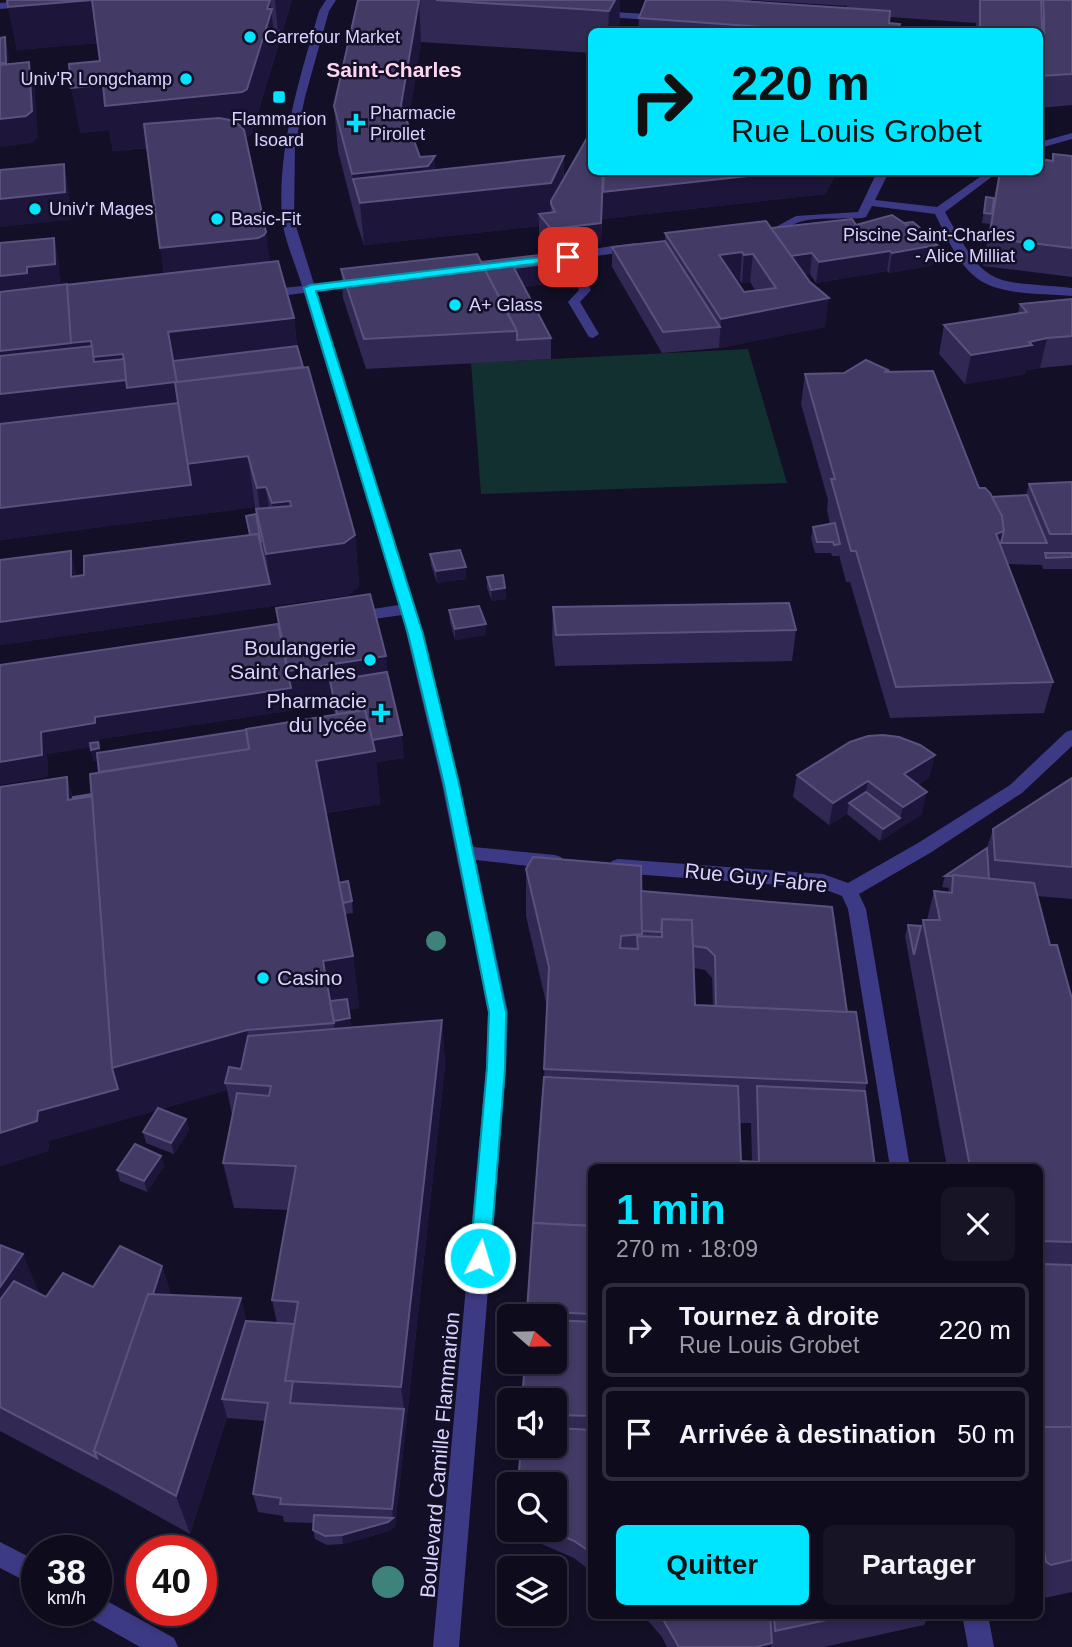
<!DOCTYPE html>
<html lang="fr">
<head>
<meta charset="utf-8">
<style>
  :root { --surface:#0e0b1c; --page:#171425; --text:#f1f3f6; --muted:#9b9ba3; --line:#2e2b3b; --accent:#00e5ff }
  body { margin:0; font-family:Arial,sans-serif; background:var(--page); color:var(--text); height:100vh; display:flex; flex-direction:column; font-size:26px; white-space:nowrap }
  * { box-sizing:border-box; margin:0 }
  p { font-size:23px; color:var(--muted) }
  .icon { flex:none; width:38px; height:38px; fill:none; stroke:currentColor; stroke-width:2; stroke-linecap:round; stroke-linejoin:round }
  .map { position:relative; flex:1; overflow:hidden }
  .side { position:absolute; left:588px; top:1164px; width:455px; height:455px; display:flex; flex-direction:column; background:var(--surface); border-radius:10px; box-shadow:0 4px 10px #0003,0 0 0 2px var(--line) }
  .side>* { flex:none }
  .banner { position:absolute; left:588px; top:28px; width:455px; height:147px; border-radius:10px; box-shadow:0 4px 10px #0003,0 0 0 2px var(--line); background:#00e5ff; color:#111; overflow:hidden }
  .needle { width:46px; rotate:110deg }
  .controls { position:absolute; left:497px; top:1304px; display:grid; gap:14px }
  .controls a { display:grid; place-items:center; width:70px; height:70px; border-radius:10px; background:var(--surface); box-shadow:0 4px 10px #0003,0 0 0 2px var(--line); font-size:35px }
  .speed { position:absolute; left:21px; top:1535px; display:flex; gap:14px; font-size:35px; font-weight:700; text-align:center }
  .speed>* { display:grid; place-content:center; width:91px; height:91px; border-radius:50%; background:var(--surface); box-shadow:0 4px 10px #0003,0 0 0 2px var(--line); line-height:1 }
  .speed small { font-size:18px; font-weight:400 }
  .speed .limit { border:10px solid #d22; background:#fff; color:#111 }
  .pin { position:absolute; display:grid; place-items:center; width:60px; height:60px; color:#fff; margin:-30px; border-radius:14px; box-shadow:0 4px 10px #0006 }
  .me { position:absolute; width:77px; margin:-38px; rotate:5deg; stroke-linejoin:round; filter:drop-shadow(0 0 5px #0008) }
  .turn { display:flex; align-items:center; gap:24px; height:147px; padding:0 28px; font-size:32px }
  .turn .icon { width:91px; height:91px; stroke-width:2.5 }
  .turn b { display:block; font-size:49px; line-height:60px }
  .round { display:grid; place-items:center; flex:none; width:74px; height:74px; border-radius:10px; background:var(--page) }
  .headline { display:flex; align-items:center; justify-content:space-between; height:119px; padding:0 28px }
  h1 { font-size:42px; font-weight:600; line-height:52px; color:var(--accent) }
  .button { display:flex; gap:14px; margin-top:auto; padding:14px 28px }
  .button a { flex:1; height:80px; border-radius:10px; background:var(--accent); color:#111; font-size:28px; font-weight:600; line-height:80px; text-align:center }
  .button a+a { background:var(--page); color:var(--text) }
  ul { padding:0; list-style:none }
  li { display:flex; align-items:center; gap:21px; height:94px; margin:0 14px 10px; padding:0 14px; border:4px solid var(--line); border-radius:10px }
  li div { flex:1 }
  li b { display:block; font-size:26px }
  li em { font-style:normal }
  .map>svg:first-child { display:block }
  .green { fill:#12302f }
  .lines { fill:none; stroke-linecap:round; stroke-linejoin:round }
  .minor { fill:#3d3a85; fill-rule:evenodd }
  .tree { fill:#3d827b }
  .wall { fill:#312854; fill-rule:evenodd }
  .shaded-wall { fill:#1d163a }
  .building { fill:#433a66; stroke:#5a527e; stroke-width:2; fill-rule:evenodd }
  .route { fill:#00e5ff; stroke:#0095a6; stroke-width:2 }
  .poi-dot { fill:#00e5ff; stroke:#130f26; stroke-width:2.5 }
  .labels { text-anchor:middle; stroke-width:5; stroke-linejoin:round; paint-order:stroke }
  .far-poi-label { font-size:18px; fill:#d9d4ff; stroke:#130f26; text-anchor:start }
  .far-quarter-label { font-size:21px; font-weight:bold; fill:#ffd6f0; stroke:#130f26 }
  .poi-label { font-size:21px; fill:#d9d4ff; stroke:#130f26; text-anchor:end }
  .street-label { font-size:21px; fill:#d9d4ff; stroke:#130f26 }
</style>
</head>
<body>
<div class="map">
<svg width="1072" height="1647" viewBox="0 0 1072 1647">
  <rect width="100%" height="100%" fill="#130f26"/>
  <path class="green" d="M748 349 787 483 481 494 471 363Z"/>
  <g class="lines">
    <g class="minor">
      <path d="M39 0H79L74 3 0 9V3Z"/>
      <path d="M326 0H336L329 11 305 97 295 146 294 220 314 284 364 278 370 282 364 286 316 291 423 633 473 847 555 855 561 857 564 862 561 867 555 869 476 860 508 1012 506 1068 459 1647H433L486 1068 488 1012 442 784 402 615 353 622 345 617 353 612 399 605 304 293 263 298 257 294 263 290 302 286C296 265 284 240 282 218 277 147 300 78 319 11Z"/>
      <path d="M597 11 664 15 669 18 664 21 594 16 592 14Z"/>
      <path d="M1072 133V139L1040 148V142Z"/>
      <path d="M877 172H889L875 200 937 207 987 172H998L945 212C988 290 988 280 1072 288V296C1044 293 1006 296 981 281 959 268 946 235 935 214L872 206 866 217 862 218C845 219 814 217 799 222 784 227 773 243 757 232L774 228 796 216 858 212Z"/>
      <path d="M635 243 641 247 639 250 575 259 591 290 580 302 599 334 593 338 589 337 568 302 579 290 564 260 527 266 521 262 527 258Z"/>
      <path d="M1072 730V746L1022 793 930 853 859 894 866 909 910 1167H890L848 909 842 896 821 888 618 873 612 871 609 866 612 861 618 859 823 874 848 883 918 843 1010 785 1066 732Z"/>
      <path d="M0 1542 37 1561V1587L0 1568Z"/>
      <path d="M96 1595 174 1638 178 1647H140L87 1617 84 1610H96Z"/>
      <path d="M962 1615H988L994 1647H968Z"/>
    </g>
  </g>
  <g class="tree">
    <circle cx="436" cy="941" r="10"/>
    <circle cx="388" cy="1582" r="16"/>
  </g>
  <g class="wall">
    <path d="M7 0H292L252 133 248 137H246L270 262 294 318 297 346 355 535 359 586 349 595 0 645 76 573V576L84 575 249 535 256 514 255 507 0 540V243L54 238 58 258 60 284 32 288 164 274 147 148 113 151 109 130 80 133 100 61 97 43 17 50Z"/>
    <path d="M358 0H620L619 32H592V53L421 42 408 124 420 157 435 156V170L564 156V179L592 172H837L825 194 602 219 603 186 601 243 550 249 539 234V226L364 245 356 221 338 151 334 106Z"/>
    <path d="M739 0H751V2L847 8V6L752 0H1072V105L1040 108V32H976V23L890 17 889 23 899 32H638L639 18Z"/>
    <path d="M592 74V89H589V79Z"/>
    <path d="M1053 154 1072 156V277L983 266 991 218 990 224 982 223 986 197 994 198 999 172H1040L1052 161Z"/>
    <path d="M904 223 919 227 918 232 937 245 933 265 889 273 887 271 816 283 810 274H804L825 327 719 348 662 353 612 267V247L665 241V233ZM737 281H740L742 283 750 282 755 290 744 292Z"/>
    <path d="M481 262 552 283 524 287 551 338V359L366 369 343 298 341 269Z"/>
    <path d="M1072 299V365L1040 368 1026 370 1025 374 965 384 939 354 944 325 1018 313 1020 304Z"/>
    <path d="M888 372 979 488 992 497 1026 495 1029 484 1072 482V569H1043L1042 565 1008 564 1053 682 1044 713 890 718 850 582H846L839 555 838 556H832L831 553H815L811 538 813 527 830 524 827 510 828 500 801 404 805 374Z"/>
    <path d="M430 554 466 567V579L437 583 431 565Z"/>
    <path d="M487 577 505 588 506 599 492 601 487 588Z"/>
    <path d="M553 607 796 630 792 661 555 666 552 638Z"/>
    <path d="M276 608 386 656 387 672 404 758 376 762 380 804 326 813 339 883 352 901 353 913 345 914 353 956 359 1008 348 1010 351 1027 442 1020 445 1065 395 1527 389 1531 343 1544 327 1545 315 1539 313 1530V1523L284 1522 283 1516 258 1512 253 1494 265 1421 227 1418V1417L190 1534 111 1490 0 1431V1245L40 1294 46 1297 93 1287 162 1266 171 1295 241 1298 246 1321 277 1323 272 1300 289 1210 234 1208 223 1163 232 1115 227 1090 161 1109 186 1119 189 1130 174 1154 146 1143 143 1132 157 1110 49 1141 48 1151 0 1166V787L73 797 92 794 99 772 98 761H94L90 747 47 754 48 777 0 665 278 624ZM333 703 335 715 101 753 99 745H100V739L294 710 293 709Z"/>
    <path d="M449 610 486 624V635L455 640 450 622Z"/>
    <path d="M935 755 929 777 918 785 922 814 880 841 847 814 829 825 793 797 797 775Z"/>
    <path d="M1072 778V899L1037 896 1050 945 1072 999V1592L1040 1599V1167H947L905 936 908 925 921 926 923 920H927L934 891 948 892 949 888 942 887 945 876 987 848 993 829Z"/>
    <path d="M526 869 641 891 847 1012 867 1083 865 1091 875 1167H592V1572L574 1558 516 1533V1530H555V1316H527L544 1077 547 1007 526 916ZM694 968 705 970 712 978 713 1006 695 1005ZM739 1123H751L752 1162 741 1161Z"/>
    <path d="M161 1156 164 1166 147 1192 120 1181 117 1170Z"/>
    <path d="M643 1615H929L924 1625 824 1647H667L662 1637Z"/>
  </g>
  <g class="shaded-wall">
    <path d="M92 0 100 43 17 50 8 7Z"/>
    <path d="M270 0 275 42 278 32 275 0H292L252 133 248 137 113 151 109 130 80 133 71 88 267 9Z"/>
    <path d="M419 0 421 42 404 150 401 105Z"/>
    <path d="M615 0H620L619 32H608L609 11Z"/>
    <path d="M5 37 9 56 10 81 0 82V63Z"/>
    <path d="M29 62 35 88 38 138 32 143 0 147V119Z"/>
    <path d="M435 156 436 195 564 156 563 198 555 212 551 204V225L539 214V226L364 245 360 203 353 179 352 174Z"/>
    <path d="M64 164 69 192 71 220 0 227V199Z"/>
    <path d="M784 172H837L825 194 602 219 603 192Z"/>
    <path d="M601 223V243L550 249 551 229Z"/>
    <path d="M266 232 272 275 167 291 160 248Z"/>
    <path d="M54 238 58 258 60 284 32 288 0 297V276L27 267Z"/>
    <path d="M937 245 933 265 889 273 892 253Z"/>
    <path d="M890 251 887 271 816 283 819 262Z"/>
    <path d="M742 252 740 281 716 283 719 255Z"/>
    <path d="M812 253 810 274 782 277 785 257Z"/>
    <path d="M753 254 750 282 742 283 744 255Z"/>
    <path d="M553 263 552 283 514 288V268Z"/>
    <path d="M829 298 825 327 719 348 721 319Z"/>
    <path d="M294 318 299 367 177 382 168 332Z"/>
    <path d="M1047 338 1040 368 1026 370 1025 374 965 384 971 355Z"/>
    <path d="M91 341 123 354 175 382 248 456 255 507 0 540V351Z"/>
    <path d="M266 487 273 538 264 539 257 488Z"/>
    <path d="M290 501 296 546 355 535 359 586 349 595 0 645V622L270 584 266 554 278 548 272 503Z"/>
    <path d="M1004 531 1000 543 996 562V534Z"/>
    <path d="M71 551 76 573 77 599 71 577Z"/>
    <path d="M466 567V579L437 583 436 571Z"/>
    <path d="M505 588 506 599 492 601 491 590Z"/>
    <path d="M486 624V635L455 640V629Z"/>
    <path d="M386 656 389 694 330 681 333 703 293 709 294 710 100 739V745H99L101 760 94 761 91 750 98 746 47 754 48 777 0 785V762L41 732 95 717 291 688 288 671Z"/>
    <path d="M402 735 404 758 376 762 380 804 323 813 99 783Z"/>
    <path d="M935 755 929 777 899 797 904 774Z"/>
    <path d="M67 777 76 808 247 1030 257 1081 225 1083 227 1090 49 1141 48 1151 0 1166V1133L112 1068 68 800Z"/>
    <path d="M868 781 864 803H849L847 814 829 825 833 803Z"/>
    <path d="M927 792 922 814 880 841 883 829 900 818 903 807Z"/>
    <path d="M353 956 359 1008 331 1013 323 961Z"/>
    <path d="M350 1018 351 1029 335 1032 334 1023 332 1021Z"/>
    <path d="M442 1020 445 1065 395 1527 389 1531 343 1544 342 1535 393 1518 392 1509 404 1409 401 1387Z"/>
    <path d="M186 1119 189 1130 174 1154 171 1143Z"/>
    <path d="M161 1156 164 1166 147 1192 144 1181Z"/>
    <path d="M23 1254 41 1297 0 1357V1287Z"/>
    <path d="M162 1266 173 1301 99 1453Z"/>
    <path d="M241 1298 251 1341 222 1399 227 1417 190 1534 176 1496Z"/>
    <path d="M772 1643 771 1647H756Z"/>
  </g>
  <g class="building">
    <path d="M7 0H92L8 7Z"/>
    <path d="M92 0H270L267 9H272L247 89 242 92 105 106 103 85 71 88 69 64 100 61Z"/>
    <path d="M358 0H419L401 105 420 157 435 156 428 166 352 174 334 106Z"/>
    <path d="M436 0H615L609 11Z"/>
    <path d="M646 0H725L890 11 889 23 900 24 896 32H834L639 18Z"/>
    <path d="M980 0H1041L1043 48 1040 56V32H980Z"/>
    <path d="M1043 0H1072V74L1040 76V56L1044 45V15Z"/>
    <path d="M278 32 275 42V34Z"/>
    <path d="M5 37 6 63H0V38Z"/>
    <path d="M29 62 32 111 26 116 0 119V65Z"/>
    <path d="M219 118 235 121 244 130 266 232 264 235 258 238 160 248 144 124Z"/>
    <path d="M587 138 592 139V172H603L601 223 551 229 539 214 555 212 551 204V201Z"/>
    <path d="M1053 154 1072 156V248L989 238 1000 172H1040V159L1053 161Z"/>
    <path d="M564 156 551 183 360 203 353 179Z"/>
    <path d="M64 164 65 192 0 199V170Z"/>
    <path d="M604 172H784L603 192Z"/>
    <path d="M986 197 994 198 992 214 984 213Z"/>
    <path d="M892 215 937 245 892 253 890 251 819 262 812 253 791 256 771 228 852 219 856 225Z"/>
    <path d="M766 221 810 282 829 298 721 319 665 233ZM742 252 744 255 753 254 776 288 744 292 719 255Z"/>
    <path d="M913 222 919 227 912 229 904 223Z"/>
    <path d="M54 238 55 264 27 267V273L0 276V243Z"/>
    <path d="M665 241 720 327 663 332 612 247Z"/>
    <path d="M477 254 517 331 364 339 341 269Z"/>
    <path d="M548 254 553 263 514 268 551 338 517 340V331L481 262Z"/>
    <path d="M278 261 294 318 168 332 177 382 308 367 355 535 344 543 266 554 256 509 291 506 290 501 272 503 266 487 257 488 248 456 187 464 175 382 127 388 123 354 93 357 91 341 70 343 66 285Z"/>
    <path d="M67 284 71 343 0 351V292Z"/>
    <path d="M1072 299V336L1047 338 1029 342 1032 345 971 355 944 325 1027 312 1020 304Z"/>
    <path d="M92 346 94 362 124 359 126 380 0 394V356Z"/>
    <path d="M297 346 303 367 177 382 173 361Z"/>
    <path d="M866 360 888 370 884 372 933 371 979 488H985L990 493 1002 516 1004 531 996 534 1053 682 896 687 856 551H851L831 479H835L805 374 844 373Z"/>
    <path d="M178 403 191 485 0 508V424Z"/>
    <path d="M1072 482V534H1050L1029 484Z"/>
    <path d="M1027 495 1047 543H1001L1004 531 1002 516 992 497Z"/>
    <path d="M256 514 261 543 258 534 250 535 246 516Z"/>
    <path d="M835 523 840 544 834 545 833 542H817L813 527Z"/>
    <path d="M258 534 270 584 0 622V560L71 551V577L84 575V556Z"/>
    <path d="M460 550 466 567 436 571 430 554Z"/>
    <path d="M1045 553H1072V557L1046 558Z"/>
    <path d="M503 575 505 588 491 590 487 577Z"/>
    <path d="M370 594 386 656 288 671 276 608Z"/>
    <path d="M789 603 796 630 556 635 553 607Z"/>
    <path d="M479 606 486 624 455 629 449 610Z"/>
    <path d="M278 624 291 688 95 717V723L41 732 42 755 0 762V665Z"/>
    <path d="M387 672 402 735 372 740 365 710 337 714 330 681Z"/>
    <path d="M365 710 375 751 316 761 353 956 323 961 334 1023 247 1030 112 1068 90 774 249 749 246 729Z"/>
    <path d="M246 730 249 749 99 772 97 753Z"/>
    <path d="M883 735 899 737 920 745 935 755 904 774 927 792 903 807 868 781 833 803 797 775 850 742 868 736Z"/>
    <path d="M98 742 99 748 91 750 90 743Z"/>
    <path d="M67 777 68 800 92 796 112 1068 118 1089 38 1111 37 1121 0 1133V787Z"/>
    <path d="M1072 778V867L995 860 993 829Z"/>
    <path d="M866 792 900 818 883 829 849 803Z"/>
    <path d="M92 794V796L73 799V797Z"/>
    <path d="M987 848 989 879 953 875V876H945Z"/>
    <path d="M533 857 641 866 642 934 621 936 620 948 638 949 637 936 662 937V919L692 920 695 1005 856 1012 867 1083 544 1069 549 967 526 869Z"/>
    <path d="M953 875 1034 883 1050 945H1057L1072 999V1242L1040 1241V1167H970L923 920H940L934 891 952 893Z"/>
    <path d="M348 881 352 901 343 903 339 883Z"/>
    <path d="M641 891 832 907 847 1012 716 1006 715 956 707 948 693 946 692 920 662 919 661 932 642 931Z"/>
    <path d="M908 925 921 926 914 955Z"/>
    <path d="M347 999 350 1018 334 1021 330 1001Z"/>
    <path d="M442 1020 401 1387 285 1381 298 1302 272 1300 296 1166 223 1163 237 1093 269 1096 271 1086 225 1083 229 1067 241 1069 248 1036Z"/>
    <path d="M544 1077 738 1086 741 1161 759 1162 757 1086 865 1091 875 1167H592V1226L533 1223Z"/>
    <path d="M158 1108 186 1119 171 1143 143 1132Z"/>
    <path d="M135 1144 161 1156 144 1181 117 1170Z"/>
    <path d="M533 1223 592 1226V1314L527 1311Z"/>
    <path d="M0 1245 23 1254 0 1287Z"/>
    <path d="M120 1246 162 1266 153 1294H148L94 1451 97 1458 0 1407V1300L14 1281 46 1297 63 1273 93 1287Z"/>
    <path d="M1040 1264 1072 1265V1427H1040Z"/>
    <path d="M148 1294 241 1298 176 1496 94 1451Z"/>
    <path d="M555 1320 592 1322V1416L555 1415V1400H522L525 1362H555Z"/>
    <path d="M246 1321 294 1324 285 1381H293L290 1403 404 1409 392 1509 280 1504 281 1498 253 1494 268 1403 222 1399Z"/>
    <path d="M1040 1427H1072V1560L1051 1565 1046 1562 1040 1529Z"/>
    <path d="M555 1428 592 1430V1553L574 1541 549 1530H555V1484H518L521 1446H555Z"/>
    <path d="M314 1515 393 1518 388 1522 342 1535 325 1536 313 1530Z"/>
    <path d="M659 1615H770L772 1643 756 1647H679L664 1621Z"/>
    <path d="M774 1615H850L775 1631Z"/>
  </g>
  <path class="route" d="M568 254 572 255V259L316 291 423 634 459 784 506 1012 505 1068 490 1258 487 1264 480 1267 473 1264 470 1258 487 1068 489 1012 444 784 408 634 304 288 310 285Z"/>
  <g class="poi-dot">
    <circle cx="250" cy="37" r="7"/>
    <circle cx="186" cy="79" r="7"/>
    <rect x="272" y="90" width="14" height="14" rx="3.5"/>
    <path d="M352.5 112.5h7v7h7v7h-7v7h-7v-7h-7v-7h7z"/>
    <circle cx="35" cy="209" r="7"/>
    <circle cx="217" cy="219" r="7"/>
    <circle cx="1029" cy="245" r="7"/>
    <circle cx="455" cy="305" r="7"/>
    <circle cx="370" cy="660" r="7"/>
    <path d="M377.5 702.5h7v7h7v7h-7v7h-7v-7h-7v-7h7z"/>
    <circle cx="263" cy="978" r="7"/>
  </g>
  <g class="labels">
    <g class="far-poi-label">
      <text x="264" y="43">Carrefour Market</text>
      <text x="172" y="85" text-anchor="end">Univ'R Longchamp</text>
      <text x="370" y="119">Pharmacie<tspan x="370" dy="21">Pirollet</tspan></text>
      <text x="279" y="125" text-anchor="middle">Flammarion<tspan x="279" dy="21">Isoard</tspan></text>
      <text x="49" y="215">Univ'r Mages</text>
      <text x="231" y="225">Basic-Fit</text>
      <text x="1015" y="241" text-anchor="end">Piscine Saint-Charles<tspan x="1015" dy="21">- Alice Milliat</tspan></text>
      <text x="469" y="311">A+ Glass</text>
    </g>
    <g class="far-quarter-label">
      <text x="394" y="77">Saint-Charles</text>
    </g>
    <g class="poi-label">
      <text x="356" y="655">Boulangerie<tspan x="356" dy="24">Saint Charles</tspan></text>
      <text x="367" y="708">Pharmacie<tspan x="367" dy="24">du lycée</tspan></text>
      <text x="277" y="985" text-anchor="start">Casino</text>
    </g>
    <g class="street-label">
      <text transform="translate(756 878) rotate(6)" y="7">Rue Guy Fabre</text>
      <text transform="translate(440 1455) rotate(-85)" y="7">Boulevard Camille Flammarion</text>
    </g>
  </g>
</svg>
<div class="controls">
<a><svg class="needle" viewBox="-14 -14 28 28"><path d="M0-13l5 13h-10z" fill="#e53935"/><path d="M0 13l5-13h-10z" fill="#9b9ba3"/></svg></a>
<a><svg class="icon" aria-label="sound" viewBox="0 0 24 24"><path d="M4 9h4l5-4v14l-5-4H4zM17 9q2 3 0 6"/></svg></a>
<a><svg class="icon" aria-label="search" viewBox="0 0 24 24"><circle cx="10" cy="10" r="6"/><path d="M15 15l6 6"/></svg></a>
<a><svg class="icon" aria-label="layers" viewBox="0 0 24 24"><path d="M12 4l9 5-9 5-9-5zM3 14l9 5 9-5"/></svg></a>
</div>
<div class="speed"><div>38<small>km/h</small></div><div class="limit">40</div></div>
<div class="pin" style="left:568px;top:257px;background:#d93025"><svg class="icon" aria-label="arrive" viewBox="0 0 24 24"><path d="M6 21V4h12l-3 4 3 4H6"/></svg></div>
<svg class="me" style="left:480px;top:1258px" viewBox="-20 -20 40 40"><circle r="17" fill="#00e5ff" stroke="#fff" stroke-width="3"/><path d="M0-11L8 9 0 5-8 9z" fill="#fff"/></svg>
<div class="banner">
<div class="turn"><svg class="icon" aria-label="right" viewBox="0 0 24 24"><path d="M7 20v-9h11M14 6l5 5-5 5"/></svg><div><b>220 m</b>Rue Louis Grobet</div></div>
</div>
<section class="side">
<div class="headline"><div><h1>1 min</h1><p>270 m · 18:09</p></div><a class="round"><svg class="icon" aria-label="close" viewBox="0 0 24 24"><path d="M6 6l12 12M18 6L6 18"/></svg></a></div>
<ul>
<li><svg class="icon" aria-label="right" viewBox="0 0 24 24"><path d="M7 20v-9h11M14 6l5 5-5 5"/></svg><div><b>Tournez à droite</b><p>Rue Louis Grobet</p></div><em>220 m</em></li>
<li><svg class="icon" aria-label="arrive" viewBox="0 0 24 24"><path d="M6 21V4h12l-3 4 3 4H6"/></svg><div><b>Arrivée à destination</b></div><em>50 m</em></li>
</ul>
<div class="button"><a>Quitter</a><a>Partager</a></div>
</section>
</div>
</body>
</html>
